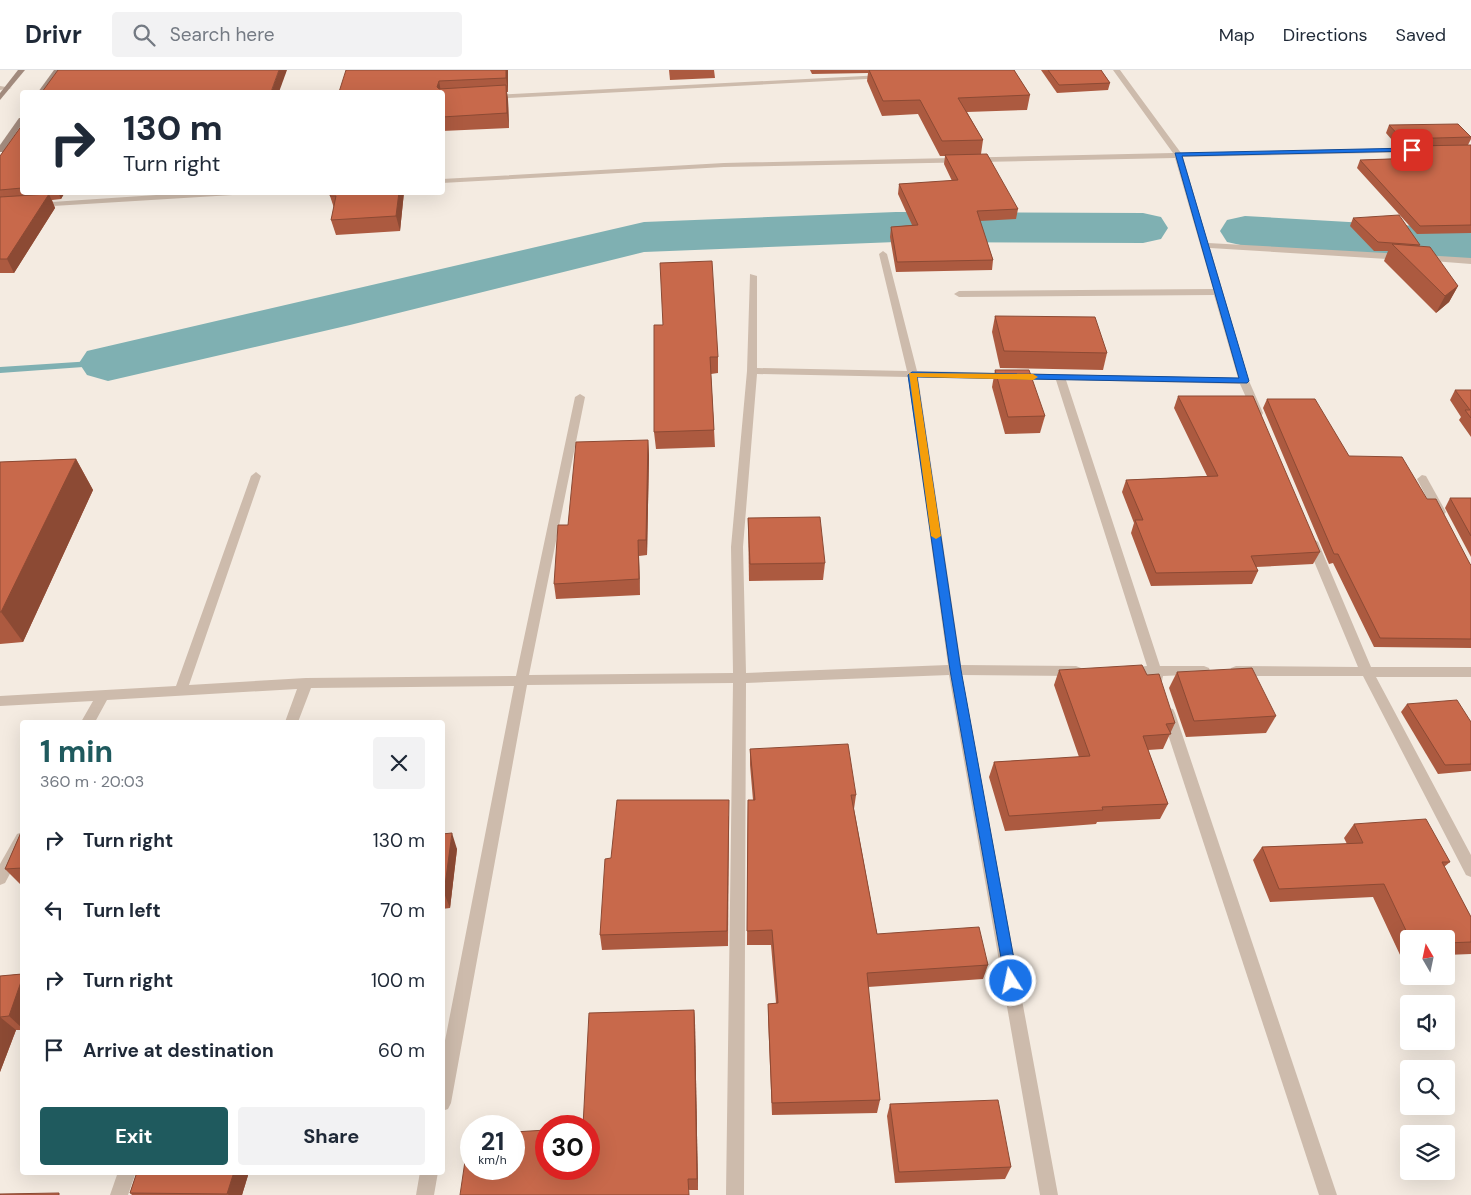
<!DOCTYPE html>
<html lang="en">
<head>
<meta charset="utf-8">
<style>
  :root { --surface:#fff; --page:#f2f2f3; --text:#1f2937; --muted:#747a83; --line:#e0e1e3; --accent:#1f5a5e }
  body { margin:0; font-family:"DM Sans",sans-serif; background:var(--page); color:var(--text); height:100vh; display:flex; flex-direction:column; font-size:19px; white-space:nowrap }
  * { box-sizing:border-box; margin:0 }
  p { font-size:16px; color:var(--muted) }
  .icon { flex:none; width:28px; height:28px; fill:none; stroke:currentColor; stroke-width:2; stroke-linecap:round; stroke-linejoin:round }
  .map { position:relative; flex:1; overflow:hidden }
  .side { position:absolute; left:20px; top:650px; width:425px; height:455px; display:flex; flex-direction:column; background:var(--surface); border-radius:5px; box-shadow:0 5px 20px #0002 }
  .side>* { flex:none }
  .guide { position:absolute; left:20px; top:20px; width:425px; height:105px; border-radius:5px; box-shadow:0 5px 20px #0002; background:#fff; color:var(--text); overflow:hidden }
  .needle { width:32px; rotate:351deg }
  .tools { position:absolute; left:1400px; top:860px; display:grid; gap:10px }
  .tools a { display:grid; place-items:center; width:55px; height:55px; border-radius:5px; background:var(--surface); box-shadow:0 5px 20px #0002; font-size:25px }
  .speed { position:absolute; left:460px; top:1045px; display:flex; gap:10px; font-size:25px; font-weight:700; text-align:center }
  .speed>* { display:grid; place-content:center; width:65px; height:65px; border-radius:50%; background:var(--surface); box-shadow:0 5px 20px #0002; line-height:1 }
  .speed small { font-size:12px; font-weight:400 }
  .speed .limit { border:8px solid #d22; background:#fff; color:#111 }
  .pin { position:absolute; display:grid; place-items:center; width:42px; height:42px; color:#fff; margin:-21px; border-radius:10px; box-shadow:0 2px 8px #0006 }
  .me { position:absolute; width:55px; margin:-28px; rotate:350deg; stroke-linejoin:round; filter:drop-shadow(0 0 4px #0008) }
  .turn { display:flex; align-items:center; gap:18px; height:105px; padding:0 20px; font-size:22px }
  .turn .icon { width:65px; height:65px; stroke-width:2.5 }
  .turn b { display:block; font-size:35px; line-height:42px }
  .round { display:grid; place-items:center; flex:none; width:52px; height:52px; border-radius:5px; background:var(--page) }
  .headline { display:flex; align-items:center; justify-content:space-between; height:85px; padding:0 20px }
  h1 { font-size:30px; font-weight:700; line-height:38px; color:var(--accent) }
  .primary-button { display:flex; gap:10px; margin-top:auto; padding:10px 20px }
  .primary-button a { flex:1; height:58px; border-radius:5px; background:var(--accent); color:#fff; font-size:20px; font-weight:700; line-height:58px; text-align:center }
  .primary-button a+a { background:var(--page); color:var(--text) }
  ul { padding:0; list-style:none }
  li { display:flex; align-items:center; gap:15px; height:70px; padding:0 20px }
  li div { flex:1 }
  li b { display:block; font-size:19px }
  li em { font-style:normal }
  header { display:flex; align-items:center; gap:30px; box-sizing:border-box; height:70px; padding:0 25px; background:var(--surface); border-bottom:1px solid var(--line) }
  header strong { font-size:24px }
  nav { display:flex; gap:28px; margin-inline-start:auto; font-size:18px }
  .search { width:350px; height:45px; background:var(--page); display:flex; align-items:center; gap:12px; box-sizing:border-box; padding:0 18px; border-radius:5px; color:var(--muted); font-size:19px }
  .map>svg:first-child { display:block }
  .lines { fill:none; stroke-linecap:round; stroke-linejoin:round }
  .stream { fill:#7fb0b2; fill-rule:evenodd }
  .river { fill:#7fb0b2; fill-rule:evenodd }
  .street { fill:#cdbbac; fill-rule:evenodd }
  .secondary { fill:#a18a7d; fill-rule:evenodd }
  .wall { fill:#ac5a40 }
  .shaded-wall { fill:#8c4a34 }
  .building { fill:#c8694b; stroke:#8c4a34 }
  .route { fill:#1a73e8; stroke:#114b97 }
  .slow { fill:#f59e0b }
</style>
</head>
<body>
<header>
<strong>Drivr</strong>
<div class="search"><svg class="icon" aria-label="search" viewBox="0 0 24 24"><circle cx="10" cy="10" r="6"/><path d="M15 15l6 6"/></svg>Search here</div>
<nav><a>Map</a><a>Directions</a><a>Saved</a></nav>
</header>
<div class="map">
<svg width="1471" height="1125" viewBox="0 0 1471 1125">
  <rect width="100%" height="100%" fill="#f4ebe1"/>
  <g class="lines">
    <path class="stream" d="M108 290 111 291V295L0 303V297Z"/>
    <g class="river">
      <path d="M896 142 1143 143 1161 147 1168 158 1161 169 1143 173 896 172 644 182 350 255 108 311 87 305 79 293 87 281 644 152Z"/>
      <path d="M1245 146 1471 159V189L1245 176 1227 172 1220 161 1227 150Z"/>
    </g>
    <g class="street">
      <path d="M1113 0H1120L1181 83 1424 78 1428 80 1424 82 1183 87 1208 173 1403 184 1407 187 1403 190 1210 178 1249 311 1263 343 1262 345H1254L1240 314 1066 310 1160 596H1204L1209 598 1210 601 1209 604 1163 606 1162 611H1152L1150 606 1124 604 1123 601 1124 598 1147 596 1056 310 918 307 961 595 1076 596 1081 598 1082 601 1081 604 1076 606 962 605 1058 1125H1040L949 605 746 613 744 1125H726L733 613 527 615 451 1033 448 1039 442 1041V986L514 616 311 618 298 652H285L297 619 107 630 95 652H81L93 631 0 636V626L176 616 251 406 256 402 261 406 189 615 306 608 516 606 575 327 580 324 585 327 529 605 733 603 731 477 747 301 750 204 757 206V298L907 301 879 184 883 181 887 184 917 301 1238 308 1214 225 959 227 954 224 959 221 1213 219 1175 88 724 97 442 113V109L724 93 1173 83ZM757 304 908 307 948 595 746 603 743 477Z"/>
      <path d="M883 5 886 7 885 8 491 29 487 27 491 25Z"/>
      <path d="M0 16 12 18 0 20Z"/>
      <path d="M201 122H253L249 124 37 137 33 135 37 133Z"/>
      <path d="M1423 185 1471 188V194L1420 190V186Z"/>
      <path d="M1422 405 1426 406 1446 442 1444 445H1436L1434 442 1417 409Z"/>
      <path d="M1312 468 1318 472 1371 597H1471V607H1376L1471 785V807L1466 805 1363 606H1236L1231 604 1230 601 1231 598 1236 596 1358 597 1306 472Z"/>
      <path d="M1168 638 1173 639 1175 643 1337 1125H1319L1161 643 1163 639Z"/>
      <path d="M22 762V781L5 813 0 815V794L17 764Z"/>
      <path d="M118 1102H136L128 1125H110Z"/>
      <path d="M420 1102H438L434 1125H416Z"/>
    </g>
    <g class="secondary">
      <path d="M18 0H25L0 30V23Z"/>
      <path d="M54 0H60L44 22H38Z"/>
      <path d="M19 48H22V54L3 82H0V75Z"/>
    </g>
  </g>
  <g class="wall">
    <path d="M508 0V22H507L508 30 509 58 442 61V22H339Z"/>
    <path d="M669 0H714L715 8 670 10Z"/>
    <path d="M810 0H1014L1030 25 1027 40 967 42 983 70 981 84 1018 139 1016 149 980 151 993 190 992 200 896 202 890 167 891 157 912 155 898 124 899 114 952 111 944 94 945 86H940L918 44 882 46 867 11 868 3 812 4Z"/>
    <path d="M1041 0H1101L1110 13 1108 20 1057 23Z"/>
    <path d="M22 55V122H65L61 129 52 130 55 138 14 203H0V86Z"/>
    <path d="M1389 55 1471 67V69L1468 75 1398 77 1386 63Z"/>
    <path d="M1471 75V163L1417 164 1357 98 1360 90 1409 88 1406 84 1409 76Z"/>
    <path d="M404 122 400 161 336 165 331 150 334 138 330 126Z"/>
    <path d="M1353 148 1420 175 1419 176 1458 216 1449 232 1436 243 1384 191 1388 181H1374L1350 156Z"/>
    <path d="M995 246 1107 283 1103 300 1000 298 992 262Z"/>
    <path d="M654 255 718 287V303L711 304 715 377 656 379 654 362Z"/>
    <path d="M995 300 1045 346 1040 363 1005 364 992 317Z"/>
    <path d="M1455 320H1471V367L1459 350 1461 347 1450 330Z"/>
    <path d="M1178 326 1320 482 1313 494 1256 497 1258 501 1252 514 1151 516 1131 463 1134 453 1122 422 1126 410 1207 406 1174 338Z"/>
    <path d="M1267 329 1349 386 1427 429 1471 495V578L1374 577 1333 493 1329 494 1263 338Z"/>
    <path d="M648 370 649 386 647 485 639 486 640 525 556 529 554 514 568 455Z"/>
    <path d="M76 389 93 420 23 572 0 574V392Z"/>
    <path d="M1450 428H1471V487L1445 438Z"/>
    <path d="M748 448 825 493 823 510 749 511Z"/>
    <path d="M1059 600 1147 605 1175 653 1163 679 1148 680 1168 734 1160 749 1097 752 1096 754 1005 761 989 707 994 692 1079 687 1054 615Z"/>
    <path d="M1177 602 1276 646 1266 663 1186 667 1169 618Z"/>
    <path d="M1407 634 1471 652V701L1438 704 1401 642Z"/>
    <path d="M750 679 856 725 854 739 877 864 988 895 983 909 868 917 880 1030 877 1043 772 1045 768 947V934L776 933 771 875H747L748 730H753L750 695Z"/>
    <path d="M729 746 728 876 602 880 600 865 611 788Z"/>
    <path d="M1354 754 1450 792 1444 797 1471 847V884L1446 885V869H1409V887H1401L1373 827 1270 832 1253 790 1262 777 1347 774 1344 768Z"/>
    <path d="M22 760V814H20L5 799Z"/>
    <path d="M442 764 457 779 450 838 442 839Z"/>
    <path d="M22 904V960H16L0 1002V906Z"/>
    <path d="M694 940 695 953 698 1120H690L546 1099Z"/>
    <path d="M890 1034 1011 1097 1005 1109 895 1113 887 1046Z"/>
    <path d="M137 1102H249L242 1125H132L130 1123Z"/>
  </g>
  <g class="shaded-wall">
    <path d="M279 0H287L279 22H271Z"/>
    <path d="M506 0H508V22L506 8Z"/>
    <path d="M439 11 441 22 437 17Z"/>
    <path d="M506 15 508 30 509 58 507 43Z"/>
    <path d="M58 122H65L61 129Z"/>
    <path d="M399 122H404L400 161 396 146Z"/>
    <path d="M49 124 55 138 14 203 7 189Z"/>
    <path d="M1458 216 1449 232 1436 243 1445 226Z"/>
    <path d="M648 370 649 386 647 485 646 470Z"/>
    <path d="M76 389 93 420 23 572 1 542Z"/>
    <path d="M638 470 639 486 640 525 639 509Z"/>
    <path d="M452 763 457 779 450 838 444 823Z"/>
    <path d="M22 909V958L9 946Z"/>
    <path d="M694 940 695 953 698 1120 697 1109Z"/>
    <path d="M0 947 16 960 0 1002Z"/>
    <path d="M234 1102H249L242 1125H229L227 1124Z"/>
  </g>
  <g class="building">
    <path d="M58 0H279L271 22H42Z"/>
    <path d="M346 0H506V8L439 11 437 17 439 19 506 15 507 43 442 47V22H339Z"/>
    <path d="M869 0H1014L1030 25 958 28 983 70 942 71 920 30 883 31Z"/>
    <path d="M1048 0H1101L1110 13 1059 15Z"/>
    <path d="M1458 54 1471 67 1402 69 1389 55Z"/>
    <path d="M22 55V118L0 120V86Z"/>
    <path d="M1471 75V155L1420 156 1360 90 1420 88 1409 76Z"/>
    <path d="M987 84 1018 139 977 141 993 190 897 192 891 157 918 155 899 114 958 110 945 85Z"/>
    <path d="M331 122H399L396 146 331 150 336 126H330Z"/>
    <path d="M49 124 7 189H0V127Z"/>
    <path d="M1399 145 1420 175 1378 172 1353 148Z"/>
    <path d="M1392 174 1430 177 1458 216 1445 226Z"/>
    <path d="M712 191 718 287H710L714 360 654 362V255H663L660 193Z"/>
    <path d="M995 246 1095 247 1107 283 1004 281Z"/>
    <path d="M995 300H1029L1045 346 1008 347Z"/>
    <path d="M1455 320H1471V348L1465 340H1470Z"/>
    <path d="M1178 326H1253L1320 482 1251 486 1258 501 1156 503 1135 450H1143L1126 410 1218 406Z"/>
    <path d="M1267 329H1315L1349 386 1402 387 1427 429H1436L1470 494 1471 495V569L1380 568 1338 484H1334Z"/>
    <path d="M648 370 646 470H638L639 509 554 514 558 455H568L576 372Z"/>
    <path d="M76 389 1 542H0V392Z"/>
    <path d="M1450 428H1471V466Z"/>
    <path d="M820 447 825 493 750 494 748 448Z"/>
    <path d="M1142 595 1147 605 1159 604 1175 653 1166 654 1171 664 1143 666 1168 734 1102 737 1103 740 1009 746 994 692 1090 686 1059 600Z"/>
    <path d="M1252 598 1276 646 1194 651 1177 602Z"/>
    <path d="M1457 630 1471 652V694L1445 695 1407 634Z"/>
    <path d="M848 674 856 725H851L877 864 979 857 988 895 867 903 880 1030 772 1033 768 934 778 933 772 860 747 861 748 730H755L750 679Z"/>
    <path d="M617 730H729L727 861 600 865 605 789 611 788Z"/>
    <path d="M1426 749 1450 792H1442L1471 847V872L1446 873V869H1410L1384 814 1279 819 1262 777 1363 773 1354 754Z"/>
    <path d="M22 760V798L5 799Z"/>
    <path d="M452 763 444 823 442 824V764Z"/>
    <path d="M22 904V909L9 946 0 947V948V906Z"/>
    <path d="M694 940 697 1109H688L689 1125H460L469 1064H471V1099H514V1062L546 1060V1099H589V1056H583L589 943Z"/>
    <path d="M998 1030 1011 1097 899 1102 890 1034Z"/>
    <path d="M137 1102H234L227 1124 130 1123Z"/>
    <path d="M59 1123V1125H0V1124Z"/>
  </g>
  <path class="route" d="M1412 78 1415 81 1182 86 1249 311 1247 313 917 307 961 600 1018 911 1016 916 1011 918 1006 916 950 600 908 305 912 302 1239 308 1175 83Z"/>
  <path class="slow" d="M909 303 1033 304 1038 307 1033 310 917 307 941 466 936 469 931 466Z"/>
</svg>
<div class="tools">
<a><svg class="needle" viewBox="-14 -14 28 28"><path d="M0-13l5 13h-10z" fill="#e53935"/><path d="M0 13l5-13h-10z" fill="#747a83"/></svg></a>
<a><svg class="icon" aria-label="sound" viewBox="0 0 24 24"><path d="M4 9h4l5-4v14l-5-4H4zM17 9q2 3 0 6"/></svg></a>
<a><svg class="icon" aria-label="search" viewBox="0 0 24 24"><circle cx="10" cy="10" r="6"/><path d="M15 15l6 6"/></svg></a>
<a><svg class="icon" aria-label="layers" viewBox="0 0 24 24"><path d="M12 4l9 5-9 5-9-5zM3 14l9 5 9-5"/></svg></a>
</div>
<div class="speed"><div>21<small>km/h</small></div><div class="limit">30</div></div>
<div class="pin" style="left:1412px;top:80px;background:#d93025"><svg class="icon" aria-label="arrive" viewBox="0 0 24 24"><path d="M6 21V4h12l-3 4 3 4H6"/></svg></div>
<svg class="me" style="left:1011px;top:911px" viewBox="-20 -20 40 40"><circle r="17" fill="#1a73e8" stroke="#fff" stroke-width="3"/><path d="M0-11L8 9 0 5-8 9z" fill="#fff"/></svg>
<div class="guide">
<div class="turn"><svg class="icon" aria-label="right" viewBox="0 0 24 24"><path d="M7 20v-9h11M14 6l5 5-5 5"/></svg><div><b>130 m</b>Turn right</div></div>
</div>
<section class="side">
<div class="headline"><div><h1>1 min</h1><p>360 m · 20:03</p></div><a class="round"><svg class="icon" aria-label="close" viewBox="0 0 24 24"><path d="M6 6l12 12M18 6L6 18"/></svg></a></div>
<ul>
<li><svg class="icon" aria-label="right" viewBox="0 0 24 24"><path d="M7 20v-9h11M14 6l5 5-5 5"/></svg><div><b>Turn right</b></div><em>130 m</em></li>
<li><svg class="icon" aria-label="left" viewBox="0 0 24 24"><path d="M17 20v-9H6M10 6l-5 5 5 5"/></svg><div><b>Turn left</b></div><em>70 m</em></li>
<li><svg class="icon" aria-label="right" viewBox="0 0 24 24"><path d="M7 20v-9h11M14 6l5 5-5 5"/></svg><div><b>Turn right</b></div><em>100 m</em></li>
<li><svg class="icon" aria-label="arrive" viewBox="0 0 24 24"><path d="M6 21V4h12l-3 4 3 4H6"/></svg><div><b>Arrive at destination</b></div><em>60 m</em></li>
</ul>
<div class="primary-button"><a>Exit</a><a>Share</a></div>
</section>
</div>
</body>
</html>
